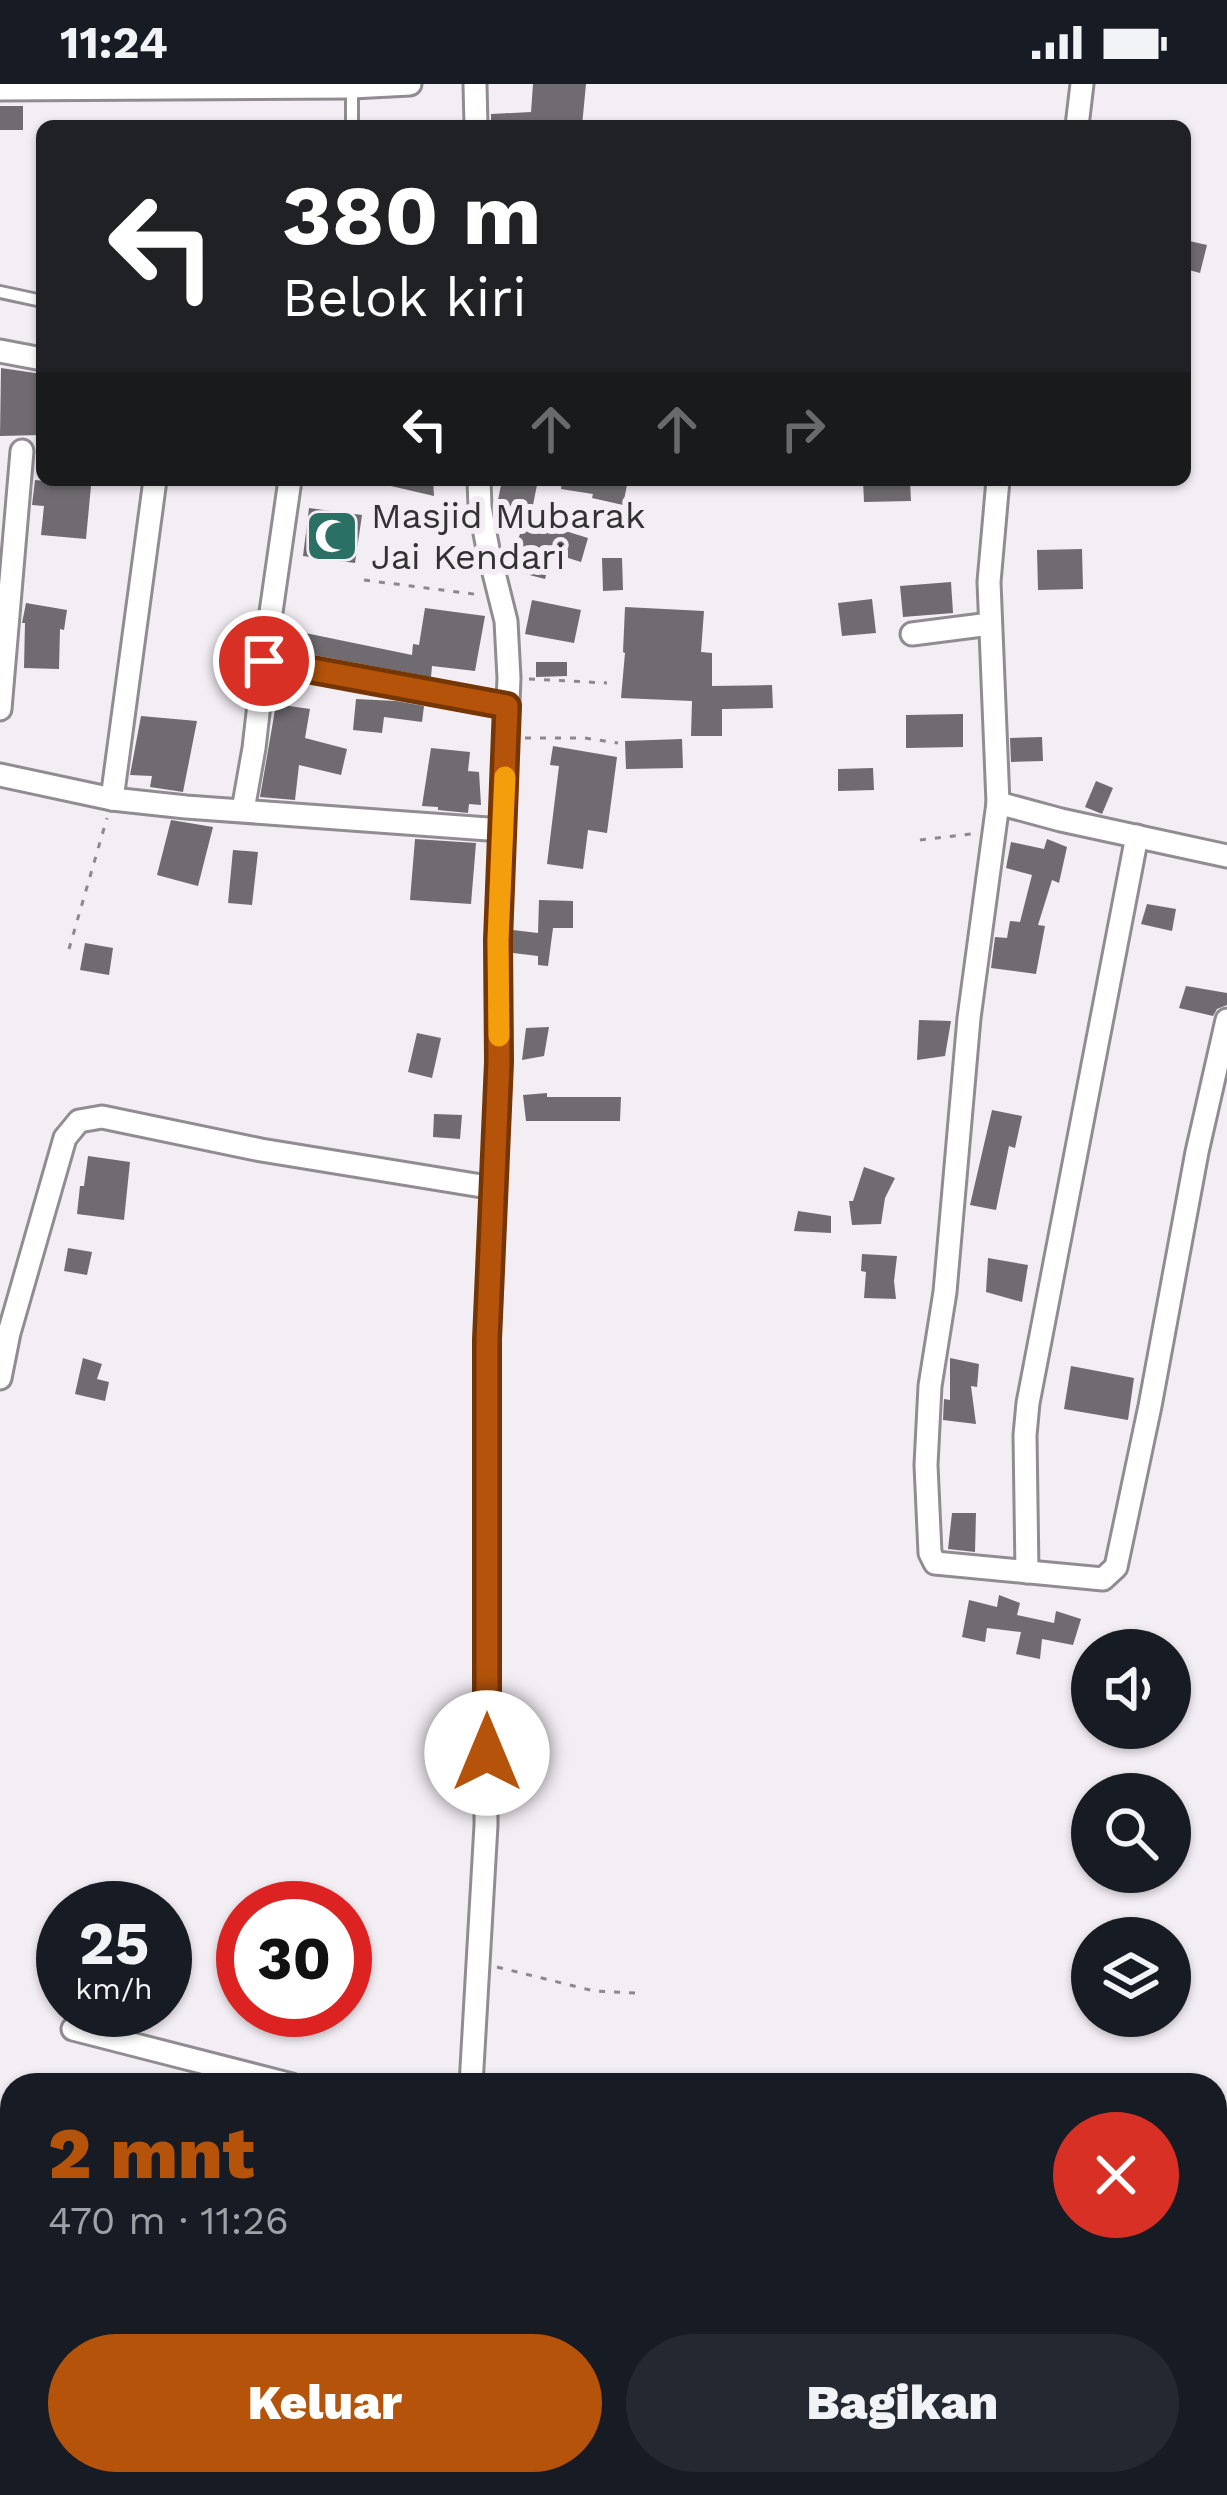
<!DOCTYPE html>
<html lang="id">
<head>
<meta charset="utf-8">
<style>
  :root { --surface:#171b24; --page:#242831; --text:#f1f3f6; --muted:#9ea1a6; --accent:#b45309 }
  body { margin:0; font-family:"Work Sans",sans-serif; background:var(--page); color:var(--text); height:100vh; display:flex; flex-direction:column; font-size:45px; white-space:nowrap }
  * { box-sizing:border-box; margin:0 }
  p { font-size:39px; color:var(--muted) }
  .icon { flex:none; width:66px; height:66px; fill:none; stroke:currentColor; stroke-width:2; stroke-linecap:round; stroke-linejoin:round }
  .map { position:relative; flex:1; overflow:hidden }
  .side { position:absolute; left:0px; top:1989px; width:1227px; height:423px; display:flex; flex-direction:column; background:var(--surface); border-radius:36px 36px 0 0; box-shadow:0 3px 9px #0004 }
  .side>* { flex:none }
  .guide { position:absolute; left:36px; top:36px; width:1155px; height:366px; border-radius:18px; box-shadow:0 3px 9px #0004; background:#202124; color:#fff; overflow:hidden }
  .tools { position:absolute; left:1071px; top:1545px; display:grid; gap:24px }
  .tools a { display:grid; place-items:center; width:120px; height:120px; border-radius:50%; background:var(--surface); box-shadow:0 3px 9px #0004; font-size:60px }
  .speed { position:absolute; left:36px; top:1797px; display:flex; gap:24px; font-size:60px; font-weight:700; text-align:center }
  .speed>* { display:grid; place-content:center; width:156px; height:156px; border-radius:50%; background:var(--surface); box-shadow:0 3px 9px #0004; line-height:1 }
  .speed small { font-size:30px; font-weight:400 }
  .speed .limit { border:18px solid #d22; background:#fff; color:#111 }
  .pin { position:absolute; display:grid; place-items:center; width:102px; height:102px; color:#fff; margin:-51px; border:6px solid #fff; border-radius:50%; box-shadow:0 3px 12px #0007 }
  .me { position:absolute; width:132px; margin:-66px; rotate:0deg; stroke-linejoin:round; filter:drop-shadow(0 0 9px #0008) }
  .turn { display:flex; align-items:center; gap:42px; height:252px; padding:0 48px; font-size:54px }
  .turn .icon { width:156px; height:156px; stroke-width:2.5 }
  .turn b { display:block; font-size:84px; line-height:102px }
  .lanes { display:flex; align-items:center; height:114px; padding:0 48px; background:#0003; justify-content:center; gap:60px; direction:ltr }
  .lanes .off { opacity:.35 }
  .round { display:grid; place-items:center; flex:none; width:126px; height:126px; border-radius:63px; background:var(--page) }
  .headline { display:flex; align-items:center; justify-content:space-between; height:204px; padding:0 48px }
  h1 { font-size:72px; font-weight:800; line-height:90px; color:var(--accent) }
  .action { display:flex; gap:24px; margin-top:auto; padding:24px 48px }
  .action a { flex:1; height:138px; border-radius:72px; background:var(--accent); color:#fff; font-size:48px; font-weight:800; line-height:138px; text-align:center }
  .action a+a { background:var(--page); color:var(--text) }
  .status { display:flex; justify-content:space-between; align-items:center; height:84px; padding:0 60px; background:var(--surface); direction:ltr }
  .status svg { height:33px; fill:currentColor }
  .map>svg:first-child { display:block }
  .building { fill:#6f6b70 }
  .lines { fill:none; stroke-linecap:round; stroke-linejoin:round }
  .service-casing { stroke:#908c91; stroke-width:16 }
  .minor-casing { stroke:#908c91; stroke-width:27 }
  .path { stroke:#8c898d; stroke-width:3; stroke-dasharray:6 9; stroke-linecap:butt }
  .service { stroke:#fff; stroke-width:10 }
  .minor { stroke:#fff; stroke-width:21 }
  .route-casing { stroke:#753606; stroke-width:30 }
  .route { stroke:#b45309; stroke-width:21 }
  .slow { stroke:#f59e0b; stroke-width:21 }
  .labels { text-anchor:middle; stroke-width:12; stroke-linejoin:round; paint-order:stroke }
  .poi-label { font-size:36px; fill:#333133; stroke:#f3eef4; text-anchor:start }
</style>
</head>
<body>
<div class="status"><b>11:24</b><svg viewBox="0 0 49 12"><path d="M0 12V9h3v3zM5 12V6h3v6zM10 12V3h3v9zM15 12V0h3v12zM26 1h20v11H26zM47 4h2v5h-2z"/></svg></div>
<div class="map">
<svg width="1227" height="2411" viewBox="0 0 1227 2411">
  <rect width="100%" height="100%" fill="#f3eef4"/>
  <g class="building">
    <path d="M533 0H586L582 42H491V30L531 28Z"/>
    <rect x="0" y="22" width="23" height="24"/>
    <path d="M1185 156 1207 161 1200 189 1185 185Z"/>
    <path d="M1 284 42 290V351L0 352Z"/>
    <path d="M35 396 91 402 86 455 41 451 44 422 32 421Z"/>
    <path d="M391 396H433L434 412 391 402Z"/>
    <path d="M502 396H538L530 436 588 454 581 478 552 469 545 495 510 486 513 468 524 440 497 435 496 426Z"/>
    <path d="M562 396H628L623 421 592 414 593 410 561 405Z"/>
    <path d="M863 396H910L911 417 864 418Z"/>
    <path d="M309 424 362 431 355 479 303 472Z"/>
    <path d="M1082 465 1083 505 1038 506 1037 466Z"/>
    <path d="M602 474H622L623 506 603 507Z"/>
    <path d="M951 498 953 529 903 533 900 502Z"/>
    <path d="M872 515 876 549 842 552 838 519Z"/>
    <path d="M532 516 581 526 574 559 525 550Z"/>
    <path d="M26 519 67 526 64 546 60 545 59 585 24 584 25 539H22Z"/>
    <path d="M625 523 704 527 701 568 712 569V602L772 601 773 624 722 625V652H691L692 617 621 614 625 569 623 568Z"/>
    <path d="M425 524 485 532 475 587 432 582 431 593 282 565 286 545 412 571 413 560 419 561Z"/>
    <path d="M536 578H567V592L536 593Z"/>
    <path d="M356 615 396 617 424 622 422 638 384 633 382 649 353 646Z"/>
    <path d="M276 620 310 625 305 654 347 665 341 691 299 681 295 716 260 713Z"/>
    <path d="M963 630V663L906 664V631Z"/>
    <path d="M141 632 197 637 183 708 150 703 152 692 130 691Z"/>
    <path d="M1042 653 1043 677 1011 678 1010 654Z"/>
    <path d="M682 655 683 684 626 685 625 657Z"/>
    <path d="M553 662 617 673 607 749 588 746 583 785 547 780 559 682 550 681Z"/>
    <path d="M431 664 470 668 468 687 479 688 481 721 469 720 468 729 438 726V723L422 722Z"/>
    <path d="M873 684 874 706 838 707V685Z"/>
    <path d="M1096 697 1113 704 1102 730 1085 723Z"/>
    <path d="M171 736 213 743 198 802 157 791Z"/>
    <path d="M415 755 476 759 471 820 410 816Z"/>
    <path d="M1047 755 1067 763 1059 799 1052 796 1038 841 1045 842 1036 890 991 884 995 853 1007 854 1010 837 1020 838 1032 791 1006 784 1011 758 1044 765Z"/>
    <path d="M233 766 258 768 252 821 228 819Z"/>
    <path d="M539 816 573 817V844H553L548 882 538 881V872L513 869V846L538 849Z"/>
    <path d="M1147 820 1176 825 1172 847 1141 840Z"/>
    <path d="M85 859 113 864 109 891 80 886Z"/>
    <path d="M1186 902 1227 909V921L1217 925 1213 932 1179 924Z"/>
    <path d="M919 936 951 937 945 972 917 976Z"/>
    <path d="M549 943 544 972 522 976 526 944Z"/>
    <path d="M417 949 441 954 432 994 408 988Z"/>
    <path d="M547 1009V1013H621L620 1037H526L523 1011Z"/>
    <path d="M992 1026 1022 1032 1015 1064 1009 1062 996 1126 970 1121Z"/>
    <path d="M434 1030 462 1031 460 1055 433 1053Z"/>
    <path d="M88 1072 130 1078 124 1136 77 1130 80 1102H84Z"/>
    <path d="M864 1083 895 1094 885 1114 881 1140 852 1141 849 1117H853Z"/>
    <path d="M798 1127 831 1132V1149L794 1147Z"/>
    <path d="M68 1164 92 1168 87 1191 64 1187Z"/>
    <path d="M862 1170 897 1172 894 1197 896 1215 864 1214 866 1188 861 1187Z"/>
    <path d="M988 1174 1028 1181 1022 1218 986 1208Z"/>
    <path d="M83 1274 102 1280 97 1295 109 1298 105 1317 75 1310Z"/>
    <path d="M950 1274 979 1280 977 1303 971 1302 976 1340 943 1336 944 1315 950 1316Z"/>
    <path d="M1071 1282 1134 1294 1128 1336 1064 1325Z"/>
    <path d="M952 1429H976L975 1468 948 1465Z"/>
    <path d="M999 1511 1020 1519 1017 1531 1054 1539 1056 1527 1081 1535 1073 1561 1042 1555 1040 1575 1016 1570 1021 1548 987 1544 985 1558 962 1553 969 1516 997 1523Z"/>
  </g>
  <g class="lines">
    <g class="service-casing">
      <g id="service">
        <path d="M352 3V42"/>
        <path d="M0 208 42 217"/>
      </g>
    </g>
    <g class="minor-casing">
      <g id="minor">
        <path d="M475 0 476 42"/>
        <path d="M0 5 352 3 410 0"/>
        <path d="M1077 42 1082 0"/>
        <path d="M0 267 42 275"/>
        <path d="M998 396 989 498 998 719"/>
        <path d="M912 550 990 540"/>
        <path d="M264 577 290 396"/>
        <path d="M0 625 22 367"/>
        <path d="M0 691 112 715 186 723 502 746"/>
        <path d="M112 715 155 396"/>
        <path d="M243 726 254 664 264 577 507 622"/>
        <path d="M1227 772 1061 736 998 719 969 934 945 1208 930 1302 926 1381 930 1469 935 1479 1103 1495 1116 1483 1150 1322 1197 1068 1227 936"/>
        <path d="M0 1294 9 1249 65 1054 79 1037 102 1033 261 1066 494 1104"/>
        <path d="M1027 1488 1025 1351 1028 1319 1137 752"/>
        <path d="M73 1945 292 2001"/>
        <path d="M471 2001 486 1741 487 1256 499 978 498 856 509 594 506 537 488 465 480 423 479 396"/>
        <path d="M327 2400 335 2411"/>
        <path d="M447 2400 455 2411"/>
        <path d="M558 2400 566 2411"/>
        <path d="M293 2411 310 2400"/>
        <path d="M645 2411 662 2400"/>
        <path d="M815 2411 831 2400"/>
      </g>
    </g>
    <g class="path">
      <path d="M364 496 481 511"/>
      <path d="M529 595 607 599"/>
      <path d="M525 654H585L618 659"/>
      <path d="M920 756 971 750"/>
      <path d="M69 865 107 734"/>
      <path d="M497 1883 594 1907 637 1909"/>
      <path d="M135 2400 140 2411"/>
    </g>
    <use href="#service" class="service"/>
    <use href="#minor" class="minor"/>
  </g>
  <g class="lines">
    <g class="route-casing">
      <path id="route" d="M264 577 507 622 498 856 499 978 487 1256V1669"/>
    </g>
    <use href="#route" class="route"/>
    <path class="slow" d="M499 952 498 856 505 693"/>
  </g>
  <defs>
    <g id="mosque-square" transform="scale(2.7)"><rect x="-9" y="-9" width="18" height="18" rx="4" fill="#2b7064" stroke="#f3eef4"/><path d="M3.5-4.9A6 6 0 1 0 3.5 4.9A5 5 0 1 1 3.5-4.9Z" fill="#fff"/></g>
  </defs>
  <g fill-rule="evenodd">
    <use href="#mosque-square" x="332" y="452"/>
  </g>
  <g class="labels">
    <g class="poi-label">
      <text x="371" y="444">Masjid Mubarak<tspan x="371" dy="41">Jai Kendari</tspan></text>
    </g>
  </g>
</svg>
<div class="tools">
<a><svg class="icon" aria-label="sound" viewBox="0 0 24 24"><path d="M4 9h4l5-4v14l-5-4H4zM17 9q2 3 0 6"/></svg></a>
<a><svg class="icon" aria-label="search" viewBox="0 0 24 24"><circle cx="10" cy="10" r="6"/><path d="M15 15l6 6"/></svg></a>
<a><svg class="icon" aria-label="layers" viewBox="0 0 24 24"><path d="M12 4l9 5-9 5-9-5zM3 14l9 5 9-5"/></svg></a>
</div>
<div class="speed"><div>25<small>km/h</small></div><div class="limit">30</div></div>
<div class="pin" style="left:264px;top:577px;background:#d93025"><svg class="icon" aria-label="arrive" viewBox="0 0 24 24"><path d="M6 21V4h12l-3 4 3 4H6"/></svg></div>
<svg class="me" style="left:487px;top:1669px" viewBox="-20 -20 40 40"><circle r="19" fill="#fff"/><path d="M0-13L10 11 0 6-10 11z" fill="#b45309"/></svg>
<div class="guide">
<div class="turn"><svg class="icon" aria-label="left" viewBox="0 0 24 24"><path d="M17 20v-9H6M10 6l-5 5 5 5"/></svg><div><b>380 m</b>Belok kiri</div></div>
<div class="lanes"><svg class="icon" aria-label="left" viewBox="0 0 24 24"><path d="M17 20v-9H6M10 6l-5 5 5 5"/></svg><svg class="icon off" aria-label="ahead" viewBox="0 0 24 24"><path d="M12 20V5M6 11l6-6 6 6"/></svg><svg class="icon off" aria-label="ahead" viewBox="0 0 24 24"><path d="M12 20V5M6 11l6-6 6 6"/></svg><svg class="icon off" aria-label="right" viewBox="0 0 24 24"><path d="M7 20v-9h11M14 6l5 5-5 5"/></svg></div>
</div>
<section class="side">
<div class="headline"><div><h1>2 mnt</h1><p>470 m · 11:26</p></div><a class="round" style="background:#d93025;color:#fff"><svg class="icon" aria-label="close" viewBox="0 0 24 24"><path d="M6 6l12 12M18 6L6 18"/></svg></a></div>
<div class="action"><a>Keluar</a><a>Bagikan</a></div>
</section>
</div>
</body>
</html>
